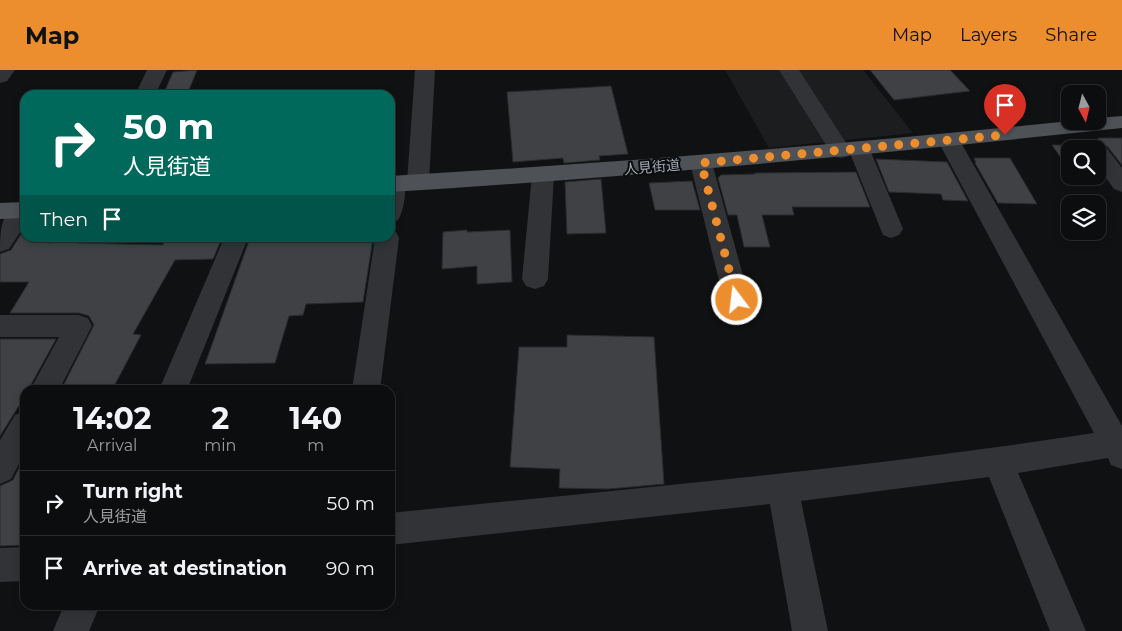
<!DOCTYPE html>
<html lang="en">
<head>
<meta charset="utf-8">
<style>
  :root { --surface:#0c0d0e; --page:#151617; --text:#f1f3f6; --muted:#9a9c9e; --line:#2c2d2e; --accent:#ec8e2e }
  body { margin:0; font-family:Montserrat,"Noto Sans JP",sans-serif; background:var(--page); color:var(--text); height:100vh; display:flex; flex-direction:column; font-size:19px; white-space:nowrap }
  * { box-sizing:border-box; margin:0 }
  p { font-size:16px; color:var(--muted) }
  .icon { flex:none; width:28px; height:28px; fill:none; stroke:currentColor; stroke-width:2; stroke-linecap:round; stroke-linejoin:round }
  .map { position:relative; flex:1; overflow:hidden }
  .panel { position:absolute; left:20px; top:315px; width:375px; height:225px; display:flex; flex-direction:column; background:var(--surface); border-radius:15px; box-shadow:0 2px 8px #0003,0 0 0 1px var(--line) }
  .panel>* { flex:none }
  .top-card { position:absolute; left:20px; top:20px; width:375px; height:152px; border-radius:15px; box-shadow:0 2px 8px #0003,0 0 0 1px var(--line); background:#00695c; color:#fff; overflow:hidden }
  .needle { width:32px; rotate:173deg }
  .buttons { position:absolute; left:1061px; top:15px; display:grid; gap:10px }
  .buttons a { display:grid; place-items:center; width:45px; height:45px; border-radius:10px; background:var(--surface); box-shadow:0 2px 8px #0003,0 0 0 1px var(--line); font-size:25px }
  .pin { position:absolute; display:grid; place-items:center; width:42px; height:42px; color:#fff; margin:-51px -21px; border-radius:50% 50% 50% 0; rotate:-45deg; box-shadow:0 0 5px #0007 }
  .pin .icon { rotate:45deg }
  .me { position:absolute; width:55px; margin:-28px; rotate:345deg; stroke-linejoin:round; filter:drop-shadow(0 0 4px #0008) }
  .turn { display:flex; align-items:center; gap:18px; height:105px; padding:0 20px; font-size:22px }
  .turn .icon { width:65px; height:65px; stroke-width:2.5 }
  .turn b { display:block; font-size:35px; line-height:42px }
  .then { display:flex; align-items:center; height:48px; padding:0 20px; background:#0003; gap:10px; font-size:19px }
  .eta { display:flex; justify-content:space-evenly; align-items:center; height:85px; text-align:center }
  .eta b { font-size:30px; font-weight:700; line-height:35px }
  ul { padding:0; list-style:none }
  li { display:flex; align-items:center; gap:15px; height:65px; padding:0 20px; border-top:1px solid var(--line) }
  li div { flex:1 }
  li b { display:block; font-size:19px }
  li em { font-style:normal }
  header { display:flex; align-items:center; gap:30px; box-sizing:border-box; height:70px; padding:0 25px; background:var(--accent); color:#111 }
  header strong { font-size:24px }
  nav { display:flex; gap:28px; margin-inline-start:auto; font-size:18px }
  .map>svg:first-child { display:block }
  .built { fill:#1c1d1f }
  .building { fill:#3f4145; stroke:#2a2b2e }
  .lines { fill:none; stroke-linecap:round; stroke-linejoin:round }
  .minor { fill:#323337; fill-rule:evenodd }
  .major { fill:#4e5156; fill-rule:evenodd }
  .route { stroke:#ec8e2e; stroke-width:9; stroke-dasharray:0 16.2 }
  .labels { text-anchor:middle; stroke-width:4; stroke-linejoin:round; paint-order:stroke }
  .far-street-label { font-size:14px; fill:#a2aab2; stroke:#0b0c0d }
</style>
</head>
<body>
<header>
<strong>Map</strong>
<nav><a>Map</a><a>Layers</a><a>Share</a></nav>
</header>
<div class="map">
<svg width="1122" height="561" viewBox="0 0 1122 561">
  <rect width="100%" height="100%" fill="#101112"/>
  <path class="built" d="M725 0H863L913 63 769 78Z"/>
  <g class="building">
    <path d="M197 0 187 25H163L173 2Z"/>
    <path d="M870 0H950L970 21 894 30Z"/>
    <path d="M611 16 628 84 599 86 600 90 564 93 563 88 513 92 507 22Z"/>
    <path d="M1098 68H1122V95L1107 76 1098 73Z"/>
    <path d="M1052 75H1094L1087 79H1070V101Z"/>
    <path d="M974 88H1010L1037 134 998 133 975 93H976Z"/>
    <path d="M876 89 947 92 968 131 943 130 941 124 889 122Z"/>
    <path d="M856 102 870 137H792L794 145H762L770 177H744L737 145H728L718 108 721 105 755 104V103Z"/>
    <path d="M601 109 606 163 567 164 565 112Z"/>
    <path d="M692 111 700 140H655L649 113Z"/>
    <path d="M25 158V168H51L48 173 78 171 77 173 163 175 166 168H222L213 189 175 190 133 264 141 265 112 320H61L94 255 89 246 79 243H10L29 212H0V184L11 180Z"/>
    <path d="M467 160V162L510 160 512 212 477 214V196L442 199 443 162Z"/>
    <path d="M250 168H373L363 232 306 234 303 245 289 246 275 293 205 294Z"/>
    <path d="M567 265 654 267 664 414 608 419 559 418 560 399 510 397 519 277H567Z"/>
    <path d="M0 269H56L28 320H25V326L0 366Z"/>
    <path d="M20 396H25V475L0 476V416L13 410Z"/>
  </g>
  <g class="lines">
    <g class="minor">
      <path d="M0 0H15L7 11 0 13Z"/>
      <path d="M147 0H167L155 25H135Z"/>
      <path d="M415 0H435L429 112 426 117 418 120 410 117 407 112Z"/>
      <path d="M779 0H799L850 79 852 75 860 73 868 75 903 159 899 165 891 168 883 165 850 83 849 86 841 88 833 86Z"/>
      <path d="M949 64 957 66 960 71 1122 356V399L1111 395 1108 388 1018 403 1086 561H1050L989 407 801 431 828 561H792L770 434 390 475V443C625 419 861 399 1094 363L938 71 941 66Z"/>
      <path d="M1098 75 1106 77 1122 98V122L1114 119 1098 97V79H1089Z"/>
      <path d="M701 86 709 88 712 93 750 231 746 238 737 241 728 238 724 231 690 93 693 88Z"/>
      <path d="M543 98 551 100 554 105 548 209 544 216 535 219 526 216 522 209 532 105 535 100Z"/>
      <path d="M394 106 402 109C408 118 404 140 398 150L390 152V107Z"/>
      <path d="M23 132H25V155L9 179 0 182C0 162 0 139 23 132Z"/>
      <path d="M390 160 396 162 399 168 380 320H352L375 168H390Z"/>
      <path d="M224 168H248L187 320H159Z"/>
      <path d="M0 245H79L88 248 92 256 59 320H30L59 267H0Z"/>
      <path d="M25 341V383L11 409 0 414V370L15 345Z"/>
      <path d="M25 477V511L0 512V478Z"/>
      <path d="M64 535H100L89 561H53Z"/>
    </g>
    <g class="major">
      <path d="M1122 46V58C878 84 635 107 390 122V106C617 93 844 74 1070 51H1098V48Z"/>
      <path d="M25 132V148L0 149V133Z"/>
    </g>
  </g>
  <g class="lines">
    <path class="route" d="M737 230 701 93 1005 65"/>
  </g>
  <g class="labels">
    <g class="far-street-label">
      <text transform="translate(652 97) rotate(-5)" y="5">人見街道</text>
    </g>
  </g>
</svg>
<div class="buttons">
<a><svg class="needle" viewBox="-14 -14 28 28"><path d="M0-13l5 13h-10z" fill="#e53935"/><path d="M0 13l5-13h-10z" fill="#9a9c9e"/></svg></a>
<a><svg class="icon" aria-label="search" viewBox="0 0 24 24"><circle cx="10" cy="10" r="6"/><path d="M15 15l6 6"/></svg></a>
<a><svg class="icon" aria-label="layers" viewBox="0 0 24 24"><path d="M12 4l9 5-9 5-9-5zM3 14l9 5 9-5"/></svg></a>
</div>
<div class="pin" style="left:1005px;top:65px;background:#d93025"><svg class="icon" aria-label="arrive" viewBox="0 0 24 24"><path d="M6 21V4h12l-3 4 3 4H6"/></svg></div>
<svg class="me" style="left:737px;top:230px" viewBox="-20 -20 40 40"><circle r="17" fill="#ec8e2e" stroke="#fff" stroke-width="3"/><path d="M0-11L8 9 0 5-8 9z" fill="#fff"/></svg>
<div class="top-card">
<div class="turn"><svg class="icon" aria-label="right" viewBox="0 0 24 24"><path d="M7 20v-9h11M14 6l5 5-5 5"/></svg><div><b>50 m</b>人見街道</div></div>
<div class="then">Then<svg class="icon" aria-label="arrive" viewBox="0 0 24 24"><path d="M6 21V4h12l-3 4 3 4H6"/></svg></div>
</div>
<section class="panel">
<div class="eta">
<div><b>14:02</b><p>Arrival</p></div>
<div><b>2</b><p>min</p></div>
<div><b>140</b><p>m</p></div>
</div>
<ul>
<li><svg class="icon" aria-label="right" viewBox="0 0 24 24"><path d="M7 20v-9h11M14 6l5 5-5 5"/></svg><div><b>Turn right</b><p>人見街道</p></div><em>50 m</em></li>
<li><svg class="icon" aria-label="arrive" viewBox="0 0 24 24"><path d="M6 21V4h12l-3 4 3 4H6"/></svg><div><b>Arrive at destination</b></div><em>90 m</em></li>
</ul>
</section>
</div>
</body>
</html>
